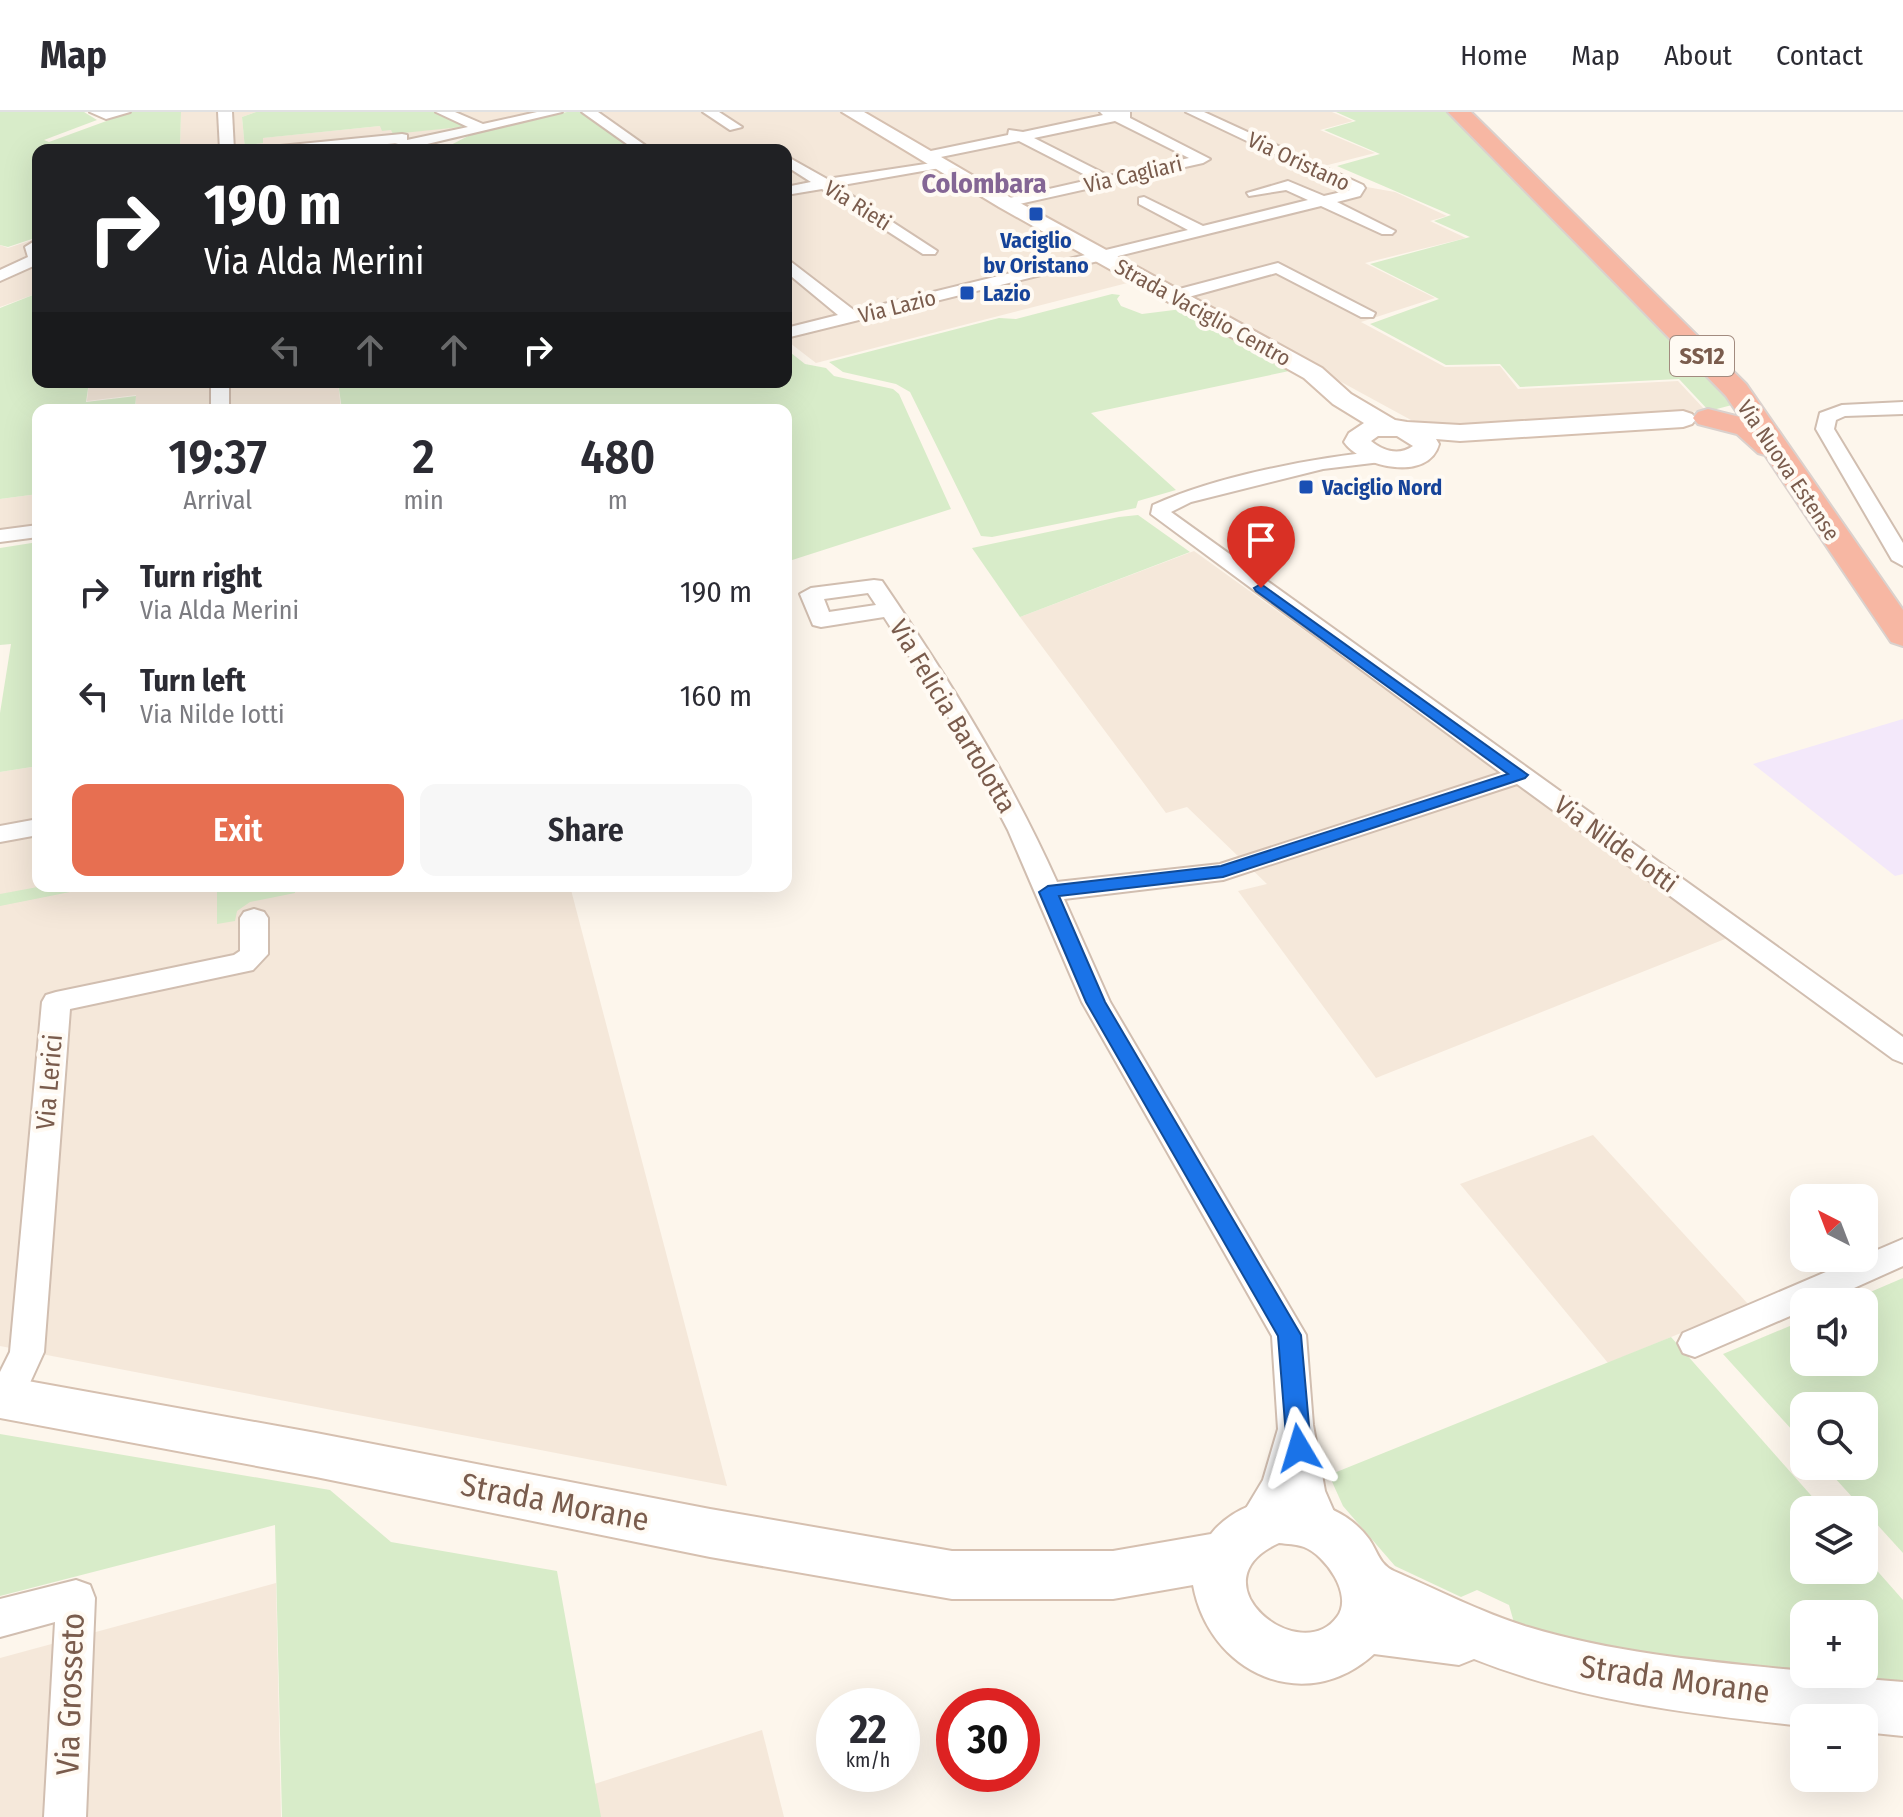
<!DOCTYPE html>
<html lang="en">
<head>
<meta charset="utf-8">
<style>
  :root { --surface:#fff; --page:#f7f7f7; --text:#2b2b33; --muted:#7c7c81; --line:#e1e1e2; --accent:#e76f51 }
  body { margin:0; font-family:"Fira Sans Condensed",sans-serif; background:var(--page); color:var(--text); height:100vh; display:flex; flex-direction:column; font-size:30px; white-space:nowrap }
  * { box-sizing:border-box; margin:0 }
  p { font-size:26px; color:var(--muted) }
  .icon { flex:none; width:44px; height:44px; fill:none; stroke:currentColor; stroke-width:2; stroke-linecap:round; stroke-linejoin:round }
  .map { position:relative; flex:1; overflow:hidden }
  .drawer { position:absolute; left:32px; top:292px; width:760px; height:488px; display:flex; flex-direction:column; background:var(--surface); border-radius:16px; box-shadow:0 8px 32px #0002 }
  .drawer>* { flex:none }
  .guide { position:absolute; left:32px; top:32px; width:760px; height:244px; border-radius:16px; box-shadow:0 8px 32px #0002; background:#202124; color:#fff; overflow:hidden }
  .needle { width:52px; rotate:318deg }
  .buttons { position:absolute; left:1790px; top:1072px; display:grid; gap:16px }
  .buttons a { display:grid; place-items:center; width:88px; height:88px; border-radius:16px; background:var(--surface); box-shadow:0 8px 32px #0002; font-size:40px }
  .speed { position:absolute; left:816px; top:1576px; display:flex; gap:16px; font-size:40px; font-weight:700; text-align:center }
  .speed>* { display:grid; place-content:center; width:104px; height:104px; border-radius:50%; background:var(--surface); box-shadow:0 8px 32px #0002; line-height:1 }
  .speed small { font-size:20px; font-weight:400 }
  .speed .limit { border:12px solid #d22; background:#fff; color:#111 }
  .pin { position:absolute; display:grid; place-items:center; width:68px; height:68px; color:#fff; margin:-82px -34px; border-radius:50% 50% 50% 0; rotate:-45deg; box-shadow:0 0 8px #0007 }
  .pin .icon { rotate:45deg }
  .me { position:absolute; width:88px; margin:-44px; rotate:353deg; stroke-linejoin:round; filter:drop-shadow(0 0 6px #0008) }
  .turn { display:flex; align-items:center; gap:28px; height:168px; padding:0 40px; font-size:36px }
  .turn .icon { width:104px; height:104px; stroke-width:2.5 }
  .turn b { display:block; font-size:56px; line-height:68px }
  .lanes { display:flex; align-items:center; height:76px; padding:0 40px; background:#0003; justify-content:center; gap:40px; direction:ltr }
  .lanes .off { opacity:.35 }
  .eta { display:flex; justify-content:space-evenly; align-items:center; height:136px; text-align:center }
  .eta b { font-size:48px; font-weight:600; line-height:56px }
  .button { display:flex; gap:16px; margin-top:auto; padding:16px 40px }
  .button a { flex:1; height:92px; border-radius:16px; background:var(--accent); color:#fff; font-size:32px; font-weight:600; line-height:92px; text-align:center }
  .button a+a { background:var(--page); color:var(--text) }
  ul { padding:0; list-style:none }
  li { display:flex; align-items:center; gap:24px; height:104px; padding:0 40px }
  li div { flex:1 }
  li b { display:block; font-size:30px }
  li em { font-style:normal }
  header { display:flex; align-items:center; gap:48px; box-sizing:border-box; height:112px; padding:0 40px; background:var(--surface); border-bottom:2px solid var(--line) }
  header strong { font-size:38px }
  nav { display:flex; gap:44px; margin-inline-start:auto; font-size:28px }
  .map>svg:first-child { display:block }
  .residential { fill:#f5e8da }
  .education { fill:#f3e8fa }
  .green { fill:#d8ecc9; fill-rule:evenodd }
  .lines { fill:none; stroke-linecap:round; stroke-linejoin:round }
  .street-casing { stroke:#d1beb0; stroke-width:4 }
  .secondary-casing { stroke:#d6c0b0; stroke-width:4 }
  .highway-casing { stroke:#dad1cd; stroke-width:4 }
  .street { fill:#fff; fill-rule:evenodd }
  .secondary { fill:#fff; fill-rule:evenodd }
  .highway { fill:#f7b7a3; fill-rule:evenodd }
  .route { fill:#1a73e8; stroke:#114b97; stroke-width:2 }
  .transit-dot { fill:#1a4fb4; stroke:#fffaf3; stroke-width:3 }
  .labels { text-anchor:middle; stroke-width:8; stroke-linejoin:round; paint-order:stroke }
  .far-street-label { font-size:22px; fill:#7a5c4d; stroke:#fffaf3 }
  .far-transit-label { font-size:22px; font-weight:bold; fill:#164399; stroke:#fffaf3; text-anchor:start }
  .shield { fill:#fffaf3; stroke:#a28b7f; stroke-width:2 }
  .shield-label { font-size:24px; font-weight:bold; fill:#7a5c4d }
  .street-label { font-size:26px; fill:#7a5c4d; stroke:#fffaf3 }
  .far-district-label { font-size:28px; font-weight:bold; fill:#846695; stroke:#fffaf3 }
  .near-street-label { font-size:32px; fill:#7a5c4d; stroke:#fffaf3 }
</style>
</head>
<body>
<header>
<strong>Map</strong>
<nav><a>Home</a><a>Map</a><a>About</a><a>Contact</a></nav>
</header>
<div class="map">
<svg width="1903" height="1705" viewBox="0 0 1903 1705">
  <rect width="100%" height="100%" fill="#fdf6ec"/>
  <g class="residential">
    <path d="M181 0H256L242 5 245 37 256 35 262 26 380 14 437 0H535L471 14 425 38H180Z"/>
    <path d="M594 0H842L1139 168 816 251 786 228V38H646Z"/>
    <path d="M864 0H1332L1353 9 1320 18 1375 41 1320 55 1361 74 1395 80 1447 104 1430 109 1466 126 1365 151 1435 186 1361 210 1445 255 1500 254 1518 277 1678 269 1706 299 1465 313H1428L1411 308 1099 138Z"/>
    <path d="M38 126V181L0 195V133L8 136Z"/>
    <path d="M89 270H164L165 274 199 270H338L341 298H136V283L87 289Z"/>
    <path d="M38 382V426L20 417 0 420V387Z"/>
    <path d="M1194 439 1730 825 1376 966 1238 779 1267 772 1187 695 1166 701 1020 505Z"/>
    <path d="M38 654V774H570L727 1374 0 1234V660Z"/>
    <path d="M1593 1023 1749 1193 1608 1251 1460 1072Z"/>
    <path d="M276 1471 281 1705H0V1546Z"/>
    <path d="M762 1618 784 1705H586L582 1676Z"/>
  </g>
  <path class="education" d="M1903 607V762L1895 764 1753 652Z"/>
  <g class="green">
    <path d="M0 0H84L97 8 44 28 49 30 131 0H181L180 38H38V125L8 135 0 133Z"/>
    <path d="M256 0H437L471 14 393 22 391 18 382 19 380 14 263 26V31L256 32V36L245 37 242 5Z"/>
    <path d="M567 0H582L641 38H441L476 20Z"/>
    <path d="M1336 0H1450L1730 274 1732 293 1709 299 1679 267 1520 275 1500 252 1446 253 1370 212 1439 187 1370 152 1470 125 1434 109 1451 103 1337 54 1380 42 1324 18 1356 9Z"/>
    <path d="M38 181V270H89L86 290 136 284 135 298H38V382L0 387V196Z"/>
    <path d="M1112 182 1120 183 1117 187 1121 194 1142 202 1182 197 1294 258 1091 301 1176 378 1138 389 1136 396 992 425 981 424 910 280 896 272 843 260 829 250 999 206 1016 207Z"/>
    <path d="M786 237 805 252 826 256 834 264 893 277 899 282 951 397 786 450V298H342L338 270H786Z"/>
    <path d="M1138 403 1190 440 1020 505 972 436 1119 405Z"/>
    <path d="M38 430V654L0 660V601L11 532 0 533V436Z"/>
    <path d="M43 774H100L0 794V782Z"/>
    <path d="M217 774H295V781L250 790 237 799 235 809 217 812Z"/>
    <path d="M1903 1166V1441L1824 1354H1864V1294H1804V1331L1723 1242 1804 1208V1250H1864V1190H1847Z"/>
    <path d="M1671 1225 1824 1398H1804V1458H1864V1444L1903 1488V1574L1591 1540 1515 1514 1509 1493 1477 1478 1461 1485 1395 1454 1343 1394 1329 1363ZM1804 1502H1864V1562H1804Z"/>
    <path d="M0 1322 330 1378 391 1430 557 1459 601 1705H282L275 1413 0 1484Z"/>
  </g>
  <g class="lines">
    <g class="street-casing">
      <g id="street">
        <path d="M90 0H130L106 7Z"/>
        <path d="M218 0H232L234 38H220Z"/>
        <path d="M436 0H455L483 12 537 0H562L402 38H376L398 31 323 38H273L280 34 402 22 407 23V28L468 15Z"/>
        <path d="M582 0H598L646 34 634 37Z"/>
        <path d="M703 0H719L742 15 730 18Z"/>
        <path d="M1100 0H1130V6L1210 47 1203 51 1006 95 999 91 1001 88 1093 67 1019 29 926 48 919 44 926 40 1008 23 1009 18 1023 20 1103 3ZM1115 9 1189 46 1109 64 1034 26Z"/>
        <path d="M1186 0H1204L1363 73 1365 76 1360 84 1337 90 1395 119 1392 122H1382L1321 94 786 226V216L838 203 786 160V146L855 199 1188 118 1139 92V86L1144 85 1203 114 1308 88 1286 78 1249 84 1247 81 1288 69 1324 84 1350 78Z"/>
        <path d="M786 44 827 67 945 49 947 52 940 56 837 74 937 139 935 142H923L822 77 786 83V75L811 70 786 54Z"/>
        <path d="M38 127V152L0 169V158L28 145 25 135Z"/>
        <path d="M1278 151 1375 201 1373 205H1361L1276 161 1174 189 1166 184 1168 180Z"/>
        <rect x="211" y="270" width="18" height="28"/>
        <path d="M1903 290V302L1845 304 1836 308 1834 317 1903 431V454L1892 448 1816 317 1820 301 1842 293Z"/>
        <path d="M1382 339 1389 341 1392 345 1389 349 1323 357 1191 390 1171 400 1903 925V951L1893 947 1517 672 1223 768 1064 787 1110 890 1306 1223 1313 1313 1325 1379 1342 1418 1336 1430 1323 1435 1310 1430 1291 1388 1268 1425 1255 1430 1242 1425 1236 1413 1263 1368 1278 1317 1272 1224 1082 890 1008 718 951 609 884 505 821 515 813 513 800 482 811 476 874 468 882 469C948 566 1009 663 1057 770L1220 752 1501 661 1151 402 1153 393C1217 364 1312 346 1382 339ZM868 481 876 493 829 500 824 487Z"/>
        <path d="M38 413V425L0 430V418Z"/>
        <path d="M38 707V723L0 730V714Z"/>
        <path d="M254 797 264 800 268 806V842L253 858 70 897 44 1240 18 1297 5 1301 0 1300V1260L10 1240 42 890 46 883 56 880 234 843 240 839V806L244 800Z"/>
        <path d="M1903 1127V1154L1823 1190H1804V1198L1695 1245 1683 1241 1678 1231 1683 1221Z"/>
        <path d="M76 1468 90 1473 95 1486 86 1705H44L55 1510 0 1525V1487Z"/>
      </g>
    </g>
    <g class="secondary-casing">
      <g id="secondary">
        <path d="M842 0H864L1013 87 1322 256 1351 282 1395 308 1407 310 1460 313 1683 299 1692 302 1696 307 1692 312 1683 315 1460 329 1436 327 1439 332C1429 370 1362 356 1344 330L1349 321 1364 311 1333 292 1304 266 999 95ZM1378 324H1397L1413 334C1399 344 1383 339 1371 329Z"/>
        <path d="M0 1264 316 1321 710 1397 952 1439H1113L1211 1422C1230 1397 1270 1381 1302 1388 1328 1393 1353 1405 1369 1427 1378 1440 1379 1452 1394 1459 1438 1478 1482 1501 1528 1515 1617 1542 1712 1550 1804 1559V1562L1903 1570V1624L1864 1620V1606H1804V1614C1691 1602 1580 1589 1474 1547L1459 1553 1374 1542C1305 1605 1209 1561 1193 1473L1113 1487H952L710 1445 316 1365 0 1306ZM1279 1431C1287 1432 1296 1432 1304 1435 1325 1443 1354 1483 1337 1505 1300 1556 1192 1470 1279 1431Z"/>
      </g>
    </g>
    <g class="highway-casing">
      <path id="highway" d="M1448 0H1471L1746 272 1903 498V534L1891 530 1765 343 1758 341 1737 322 1698 312 1693 306 1698 300 1708 297 1740 305 1726 284Z"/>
    </g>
    <use href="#street" class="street"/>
    <use href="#secondary" class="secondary"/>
    <use href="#highway" class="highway"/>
  </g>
  <path class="route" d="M1261 472 1528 663 1525 666 1223 765 1059 784 1105 890 1301 1223 1311 1336 1307 1343 1299 1346 1291 1343 1287 1336 1278 1224 1086 890 1039 780 1048 774 1221 754 1508 662 1256 479 1254 476Z"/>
  <g class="transit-dot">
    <rect x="1028" y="94" width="16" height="16" rx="4"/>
    <rect x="959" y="173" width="16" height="16" rx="4"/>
    <rect x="1298" y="367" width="16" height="16" rx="4"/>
  </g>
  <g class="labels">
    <g class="far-street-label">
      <text transform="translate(1299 49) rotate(25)" y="8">Via Oristano</text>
      <text transform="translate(1133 62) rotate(-13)" y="8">Via Cagliari</text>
      <text transform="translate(858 93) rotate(32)" y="8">Via Rieti</text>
      <text transform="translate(897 194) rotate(-14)" y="8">Via Lazio</text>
      <text transform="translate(1203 200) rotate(29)" y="8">Strada Vaciglio Centro</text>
      <text transform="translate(1789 358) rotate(56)" y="8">Via Nuova Estense</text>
    </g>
    <g class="far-transit-label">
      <text x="1036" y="136" text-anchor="middle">Vaciglio<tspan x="1036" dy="25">bv Oristano</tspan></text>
      <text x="983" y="189">Lazio</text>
      <text x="1322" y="383">Vaciglio Nord</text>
    </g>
    <rect class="shield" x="1670" y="224" width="64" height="40" rx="6"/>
    <g class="shield-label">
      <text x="1702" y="252">SS12</text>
    </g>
    <g class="street-label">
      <text transform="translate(953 604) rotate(59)" y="9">Via Felicia Bartolotta</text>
      <text transform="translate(1616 732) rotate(36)" y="9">Via Nilde Iotti</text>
      <text transform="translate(49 970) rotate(-85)" y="9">Via Lerici</text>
    </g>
    <g class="far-district-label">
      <text x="984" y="81">Colombara</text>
    </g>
    <g class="near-street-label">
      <text transform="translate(555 1390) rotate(11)" y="11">Strada Morane</text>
      <text transform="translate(1675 1567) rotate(8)" y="11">Strada Morane</text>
      <text transform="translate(70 1582) rotate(-88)" y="11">Via Grosseto</text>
    </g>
  </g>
</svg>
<div class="buttons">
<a><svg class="needle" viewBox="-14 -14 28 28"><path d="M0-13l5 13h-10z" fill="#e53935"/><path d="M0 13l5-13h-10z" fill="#7c7c81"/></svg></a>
<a><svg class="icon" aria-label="sound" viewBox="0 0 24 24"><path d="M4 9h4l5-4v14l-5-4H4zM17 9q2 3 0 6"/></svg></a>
<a><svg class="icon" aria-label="search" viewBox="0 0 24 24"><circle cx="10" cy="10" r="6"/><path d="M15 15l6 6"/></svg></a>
<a><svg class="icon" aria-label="layers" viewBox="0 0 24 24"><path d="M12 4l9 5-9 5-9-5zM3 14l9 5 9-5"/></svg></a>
<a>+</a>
<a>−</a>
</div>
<div class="speed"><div>22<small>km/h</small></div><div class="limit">30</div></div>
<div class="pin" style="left:1261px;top:476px;background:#d93025"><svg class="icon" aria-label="arrive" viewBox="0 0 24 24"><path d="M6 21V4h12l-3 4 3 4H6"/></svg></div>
<svg class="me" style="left:1299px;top:1336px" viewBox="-20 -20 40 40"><path d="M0-17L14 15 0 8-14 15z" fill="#1a73e8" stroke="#fff" stroke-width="4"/></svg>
<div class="guide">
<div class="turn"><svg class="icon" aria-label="right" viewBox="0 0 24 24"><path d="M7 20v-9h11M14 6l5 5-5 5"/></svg><div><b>190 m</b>Via Alda Merini</div></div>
<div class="lanes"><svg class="icon off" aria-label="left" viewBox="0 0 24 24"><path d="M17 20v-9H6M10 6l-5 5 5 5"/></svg><svg class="icon off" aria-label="ahead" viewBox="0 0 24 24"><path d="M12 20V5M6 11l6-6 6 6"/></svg><svg class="icon off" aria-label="ahead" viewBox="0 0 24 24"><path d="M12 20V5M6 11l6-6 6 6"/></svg><svg class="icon" aria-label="right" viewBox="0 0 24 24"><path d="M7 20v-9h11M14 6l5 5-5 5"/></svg></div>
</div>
<section class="drawer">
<div class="eta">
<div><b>19:37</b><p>Arrival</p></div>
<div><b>2</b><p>min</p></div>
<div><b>480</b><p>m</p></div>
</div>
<ul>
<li><svg class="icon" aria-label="right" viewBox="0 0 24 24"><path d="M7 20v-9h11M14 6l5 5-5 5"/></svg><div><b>Turn right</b><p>Via Alda Merini</p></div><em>190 m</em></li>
<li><svg class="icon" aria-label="left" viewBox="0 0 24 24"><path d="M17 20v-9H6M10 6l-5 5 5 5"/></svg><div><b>Turn left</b><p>Via Nilde Iotti</p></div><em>160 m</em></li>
</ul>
<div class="button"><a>Exit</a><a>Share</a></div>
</section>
</div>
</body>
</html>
